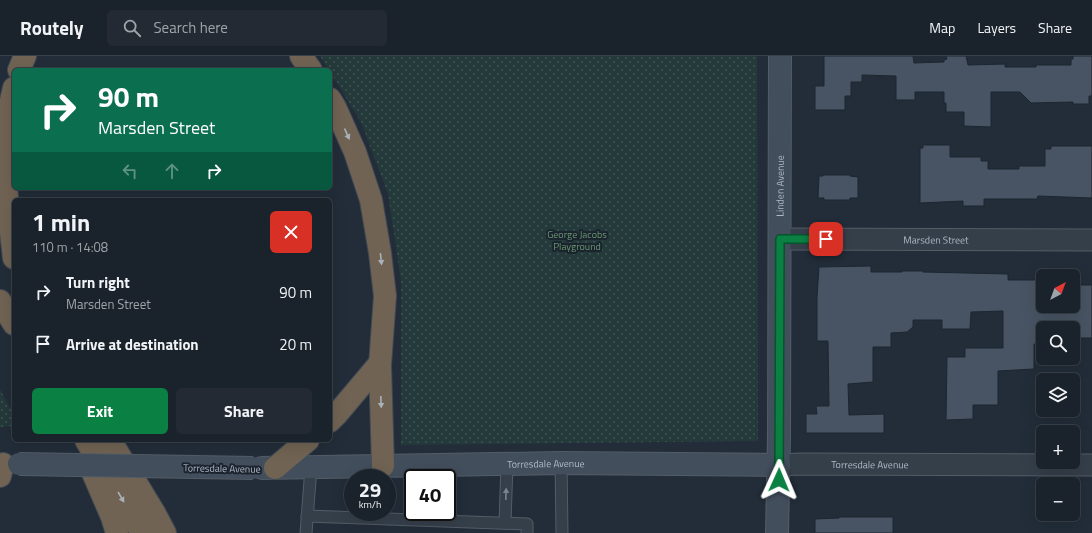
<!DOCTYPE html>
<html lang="en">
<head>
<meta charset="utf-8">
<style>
  :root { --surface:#1a222b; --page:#232a33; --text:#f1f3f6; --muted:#9fa4a9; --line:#383f47; --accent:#0b8043 }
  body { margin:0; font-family:"Titillium Web",sans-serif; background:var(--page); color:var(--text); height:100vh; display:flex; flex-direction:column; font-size:15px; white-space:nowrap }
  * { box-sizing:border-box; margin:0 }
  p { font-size:13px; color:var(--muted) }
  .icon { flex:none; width:22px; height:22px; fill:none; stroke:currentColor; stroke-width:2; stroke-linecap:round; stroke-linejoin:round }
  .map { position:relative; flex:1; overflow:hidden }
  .sheet { position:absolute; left:12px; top:142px; width:320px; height:244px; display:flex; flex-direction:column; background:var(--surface); border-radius:6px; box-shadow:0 4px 16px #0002,0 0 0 1px var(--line) }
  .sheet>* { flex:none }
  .top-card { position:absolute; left:12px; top:12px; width:320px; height:122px; border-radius:6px; box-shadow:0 4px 16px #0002,0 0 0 1px var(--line); background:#0b6e4f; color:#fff; overflow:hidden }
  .needle { width:26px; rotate:41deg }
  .fabs { position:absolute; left:1036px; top:213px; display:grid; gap:8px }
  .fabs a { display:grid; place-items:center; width:44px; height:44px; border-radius:6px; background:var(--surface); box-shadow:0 4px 16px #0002,0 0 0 1px var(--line); font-size:20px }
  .speed { position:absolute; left:344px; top:413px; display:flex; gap:8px; font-size:20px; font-weight:700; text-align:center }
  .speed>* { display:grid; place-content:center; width:52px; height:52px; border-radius:50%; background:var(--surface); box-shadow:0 4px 16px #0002,0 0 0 1px var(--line); line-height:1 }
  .speed small { font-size:10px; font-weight:400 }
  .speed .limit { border:2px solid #111; border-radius:6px; background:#fff; color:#111 }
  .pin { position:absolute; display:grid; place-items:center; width:34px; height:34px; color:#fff; margin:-17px; border-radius:8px; box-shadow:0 2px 6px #0006 }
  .me { position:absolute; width:44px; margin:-22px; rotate:1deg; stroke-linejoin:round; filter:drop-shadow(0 0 3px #0008) }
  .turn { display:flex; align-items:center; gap:14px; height:84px; padding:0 20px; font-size:18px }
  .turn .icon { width:52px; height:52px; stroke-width:2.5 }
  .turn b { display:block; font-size:28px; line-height:34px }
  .lanes { display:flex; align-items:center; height:38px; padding:0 20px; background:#0003; justify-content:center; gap:20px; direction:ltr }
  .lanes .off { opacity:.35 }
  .round { display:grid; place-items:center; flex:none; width:42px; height:42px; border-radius:6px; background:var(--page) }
  .headline { display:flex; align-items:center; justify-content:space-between; height:68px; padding:0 20px }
  h1 { font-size:24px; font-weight:700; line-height:30px }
  .action { display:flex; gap:8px; margin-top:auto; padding:8px 20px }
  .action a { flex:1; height:46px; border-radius:6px; background:var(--accent); color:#fff; font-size:16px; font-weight:700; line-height:46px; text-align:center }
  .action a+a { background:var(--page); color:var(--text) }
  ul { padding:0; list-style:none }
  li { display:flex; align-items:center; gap:12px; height:52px; padding:0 20px }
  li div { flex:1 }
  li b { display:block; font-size:15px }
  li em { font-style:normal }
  header { display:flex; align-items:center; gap:24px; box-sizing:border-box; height:56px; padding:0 20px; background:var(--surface); border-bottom:1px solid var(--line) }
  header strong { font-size:19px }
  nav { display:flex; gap:22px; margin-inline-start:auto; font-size:14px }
  .search { width:280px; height:36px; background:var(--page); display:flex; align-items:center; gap:10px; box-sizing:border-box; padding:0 14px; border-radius:6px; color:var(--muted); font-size:15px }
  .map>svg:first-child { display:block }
  .park { fill:url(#park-dots) }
  .building { fill:#485463; stroke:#1d2630 }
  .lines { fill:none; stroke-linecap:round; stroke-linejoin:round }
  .lane-casing { stroke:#535d67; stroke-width:13 }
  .street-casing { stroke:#535d67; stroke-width:23 }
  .secondary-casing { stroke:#535d67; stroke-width:24 }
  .highway-casing { stroke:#404a54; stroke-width:24 }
  .lane { stroke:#353f4a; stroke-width:11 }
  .street { stroke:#353f4a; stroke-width:21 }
  .secondary { stroke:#434e5d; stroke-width:22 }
  .highway { stroke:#706353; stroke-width:22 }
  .secondary-bridge-casing { stroke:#535d67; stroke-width:24; stroke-linecap:butt }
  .secondary-bridge { stroke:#434e5d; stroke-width:22 }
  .oneway { fill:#aab1ba }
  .oneway2 { fill:#79838e }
  .route-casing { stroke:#07532c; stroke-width:10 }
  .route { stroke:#0b8043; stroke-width:7 }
  .labels { text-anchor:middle; stroke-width:4; stroke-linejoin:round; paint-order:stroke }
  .street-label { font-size:10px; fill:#b0bac6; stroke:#1b242e }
  .park-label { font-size:10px; fill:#689670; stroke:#1b242e }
</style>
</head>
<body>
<header>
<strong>Routely</strong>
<div class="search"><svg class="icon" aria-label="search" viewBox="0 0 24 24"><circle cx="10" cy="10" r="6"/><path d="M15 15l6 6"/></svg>Search here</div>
<nav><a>Map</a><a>Layers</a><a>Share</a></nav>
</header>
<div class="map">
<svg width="1092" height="477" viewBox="0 0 1092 477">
  <defs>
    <pattern id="park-dots" width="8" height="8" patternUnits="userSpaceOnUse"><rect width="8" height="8" fill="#24393a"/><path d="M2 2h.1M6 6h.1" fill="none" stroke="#415455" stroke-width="1.8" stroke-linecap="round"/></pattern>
  </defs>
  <rect width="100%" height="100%" fill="#222d39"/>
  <g class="park">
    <path d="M320 0H757L758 385 401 389V225L388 138 361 66Z"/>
    <path d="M0 333 14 360V370L0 371Z"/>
  </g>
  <g class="building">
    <path d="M824 0H913L914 7 944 6V4L947 3 946 0H966L968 9 1005 8V11H1036V9H1071V4L1073 3V0H1092V40H1089V48H1073V46L1031 47 1020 36H991V71L964 70V56H946V47H944V36H915V44H896V20L862 19V26H851V40H845V54H815V30H824Z"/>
    <path d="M923 89H950V101H981V105H988V113H1019V110H1045V93H1051V90H1092V142L1038 140 1037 143H984V150H963V145L920 147V92H923Z"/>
    <path d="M823 119H850V120L858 121V142H850V144H824V142H818L819 120H823Z"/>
    <path d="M871 210V216H902V215H923V216L1008 218V224H1043V250H1073V229H1092V282H1073V272H1043V288H1034V313L998 315V349H973V363L946 364 947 301H965V292H1003V255L971 256 970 273H942V264H913V271L907 276 891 277V291H873V326L848 328 849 359 884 358V377H806V358H817L816 350H829L828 285H817V241L819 211Z"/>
    <path d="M839 461H893V477H815V463L839 462Z"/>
  </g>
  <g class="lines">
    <g class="lane-casing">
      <g id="lane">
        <path d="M561 407 562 477"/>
        <path d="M307 460 527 468V477"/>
        <path d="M505 467 507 408"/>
        <path d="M306 477 311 411"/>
      </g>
    </g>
    <g class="street-casing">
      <g id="street">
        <path id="s1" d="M780 183 1092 184"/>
        <path id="s2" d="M779 409 801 408 1092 409"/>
      </g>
    </g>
    <g class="secondary-casing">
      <g id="secondary">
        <path id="s3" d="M262 412 561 407 779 409"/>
        <path id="s4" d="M777 477 779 381 780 0"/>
      </g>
    </g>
    <g class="highway-casing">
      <g id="highway">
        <path d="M301 0 311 14"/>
        <path d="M19 14 25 0"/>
        <path d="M14 32 6 66 3 106 14 202"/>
        <path d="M330 43 335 51 355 96 371 144 380 197 385 240 380 309 383 410"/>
        <path d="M0 245 14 268"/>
        <path d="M330 365 337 358 380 307"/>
        <path d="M86 384 142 477"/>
        <path d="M110 384 155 458 165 477"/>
        <path d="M275 412 308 384"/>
        <path d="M93 417 112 461 117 477"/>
        <path d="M0 420 3 408"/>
      </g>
    </g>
    <use href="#lane" class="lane"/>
    <use href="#street" class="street"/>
    <use href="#secondary" class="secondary"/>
    <use href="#highway" class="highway"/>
    <g class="secondary-bridge-casing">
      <path id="secondary-bridge" d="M19 408 253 412"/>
    </g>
    <use href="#secondary-bridge" class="secondary-bridge"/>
  </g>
  <defs><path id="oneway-solid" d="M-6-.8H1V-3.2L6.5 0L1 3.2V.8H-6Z"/></defs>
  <g class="oneway">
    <use href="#oneway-solid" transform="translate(347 78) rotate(66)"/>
    <use href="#oneway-solid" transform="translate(381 203) rotate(84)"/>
    <use href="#oneway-solid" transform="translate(381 346) rotate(88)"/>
    <use href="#oneway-solid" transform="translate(121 441) rotate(60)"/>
  </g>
  <use class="oneway2" href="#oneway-solid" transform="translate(506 438) rotate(-88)"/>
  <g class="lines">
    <g class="route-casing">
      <path id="route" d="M779 424 780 183H826"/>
    </g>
    <use href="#route" class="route"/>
  </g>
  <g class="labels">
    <g class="street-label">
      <text dy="4" stroke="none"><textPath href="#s4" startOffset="347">Linden Avenue</textPath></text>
      <text dy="4" stroke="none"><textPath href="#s1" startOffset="156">Marsden Street</textPath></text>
      <text dy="4" stroke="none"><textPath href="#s3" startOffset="284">Torresdale Avenue</textPath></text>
      <text dy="4" stroke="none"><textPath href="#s2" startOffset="91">Torresdale Avenue</textPath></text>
      <text transform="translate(222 412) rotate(1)" y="4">Torresdale Avenue</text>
    </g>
    <g class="park-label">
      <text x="577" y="182">George Jacobs<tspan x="577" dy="12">Playground</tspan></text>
    </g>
  </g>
</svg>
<div class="fabs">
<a><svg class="needle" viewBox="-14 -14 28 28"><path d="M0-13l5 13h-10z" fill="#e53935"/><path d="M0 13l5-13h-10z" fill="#9fa4a9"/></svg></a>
<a><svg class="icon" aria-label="search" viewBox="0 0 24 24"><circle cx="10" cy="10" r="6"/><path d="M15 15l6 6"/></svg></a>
<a><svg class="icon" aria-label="layers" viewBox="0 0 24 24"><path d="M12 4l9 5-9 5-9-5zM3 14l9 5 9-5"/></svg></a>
<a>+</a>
<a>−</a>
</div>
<div class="speed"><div>29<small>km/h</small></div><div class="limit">40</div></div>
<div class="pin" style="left:826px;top:183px;background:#d93025"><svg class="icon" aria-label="arrive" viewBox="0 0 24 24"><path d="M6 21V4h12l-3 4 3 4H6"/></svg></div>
<svg class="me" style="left:779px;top:424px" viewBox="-20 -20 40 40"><path d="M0-17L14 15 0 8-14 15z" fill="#0b8043" stroke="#fff" stroke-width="4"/></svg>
<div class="top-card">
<div class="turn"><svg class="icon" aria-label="right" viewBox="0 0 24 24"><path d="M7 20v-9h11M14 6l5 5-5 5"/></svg><div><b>90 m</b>Marsden Street</div></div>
<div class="lanes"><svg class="icon off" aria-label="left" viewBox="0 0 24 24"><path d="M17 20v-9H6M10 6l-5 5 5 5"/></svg><svg class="icon off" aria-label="ahead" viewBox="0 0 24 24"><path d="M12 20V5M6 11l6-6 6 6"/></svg><svg class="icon" aria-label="right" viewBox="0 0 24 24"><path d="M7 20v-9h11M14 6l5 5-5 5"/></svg></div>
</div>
<section class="sheet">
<div class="headline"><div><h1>1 min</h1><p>110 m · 14:08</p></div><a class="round" style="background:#d93025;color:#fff"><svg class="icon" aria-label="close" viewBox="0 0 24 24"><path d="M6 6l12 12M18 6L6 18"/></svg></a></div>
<ul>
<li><svg class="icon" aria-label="right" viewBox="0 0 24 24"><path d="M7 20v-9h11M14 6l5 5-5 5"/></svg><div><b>Turn right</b><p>Marsden Street</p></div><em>90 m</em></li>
<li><svg class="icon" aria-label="arrive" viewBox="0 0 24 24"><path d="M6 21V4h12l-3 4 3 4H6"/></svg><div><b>Arrive at destination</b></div><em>20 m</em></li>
</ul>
<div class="action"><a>Exit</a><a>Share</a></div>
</section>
</div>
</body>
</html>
